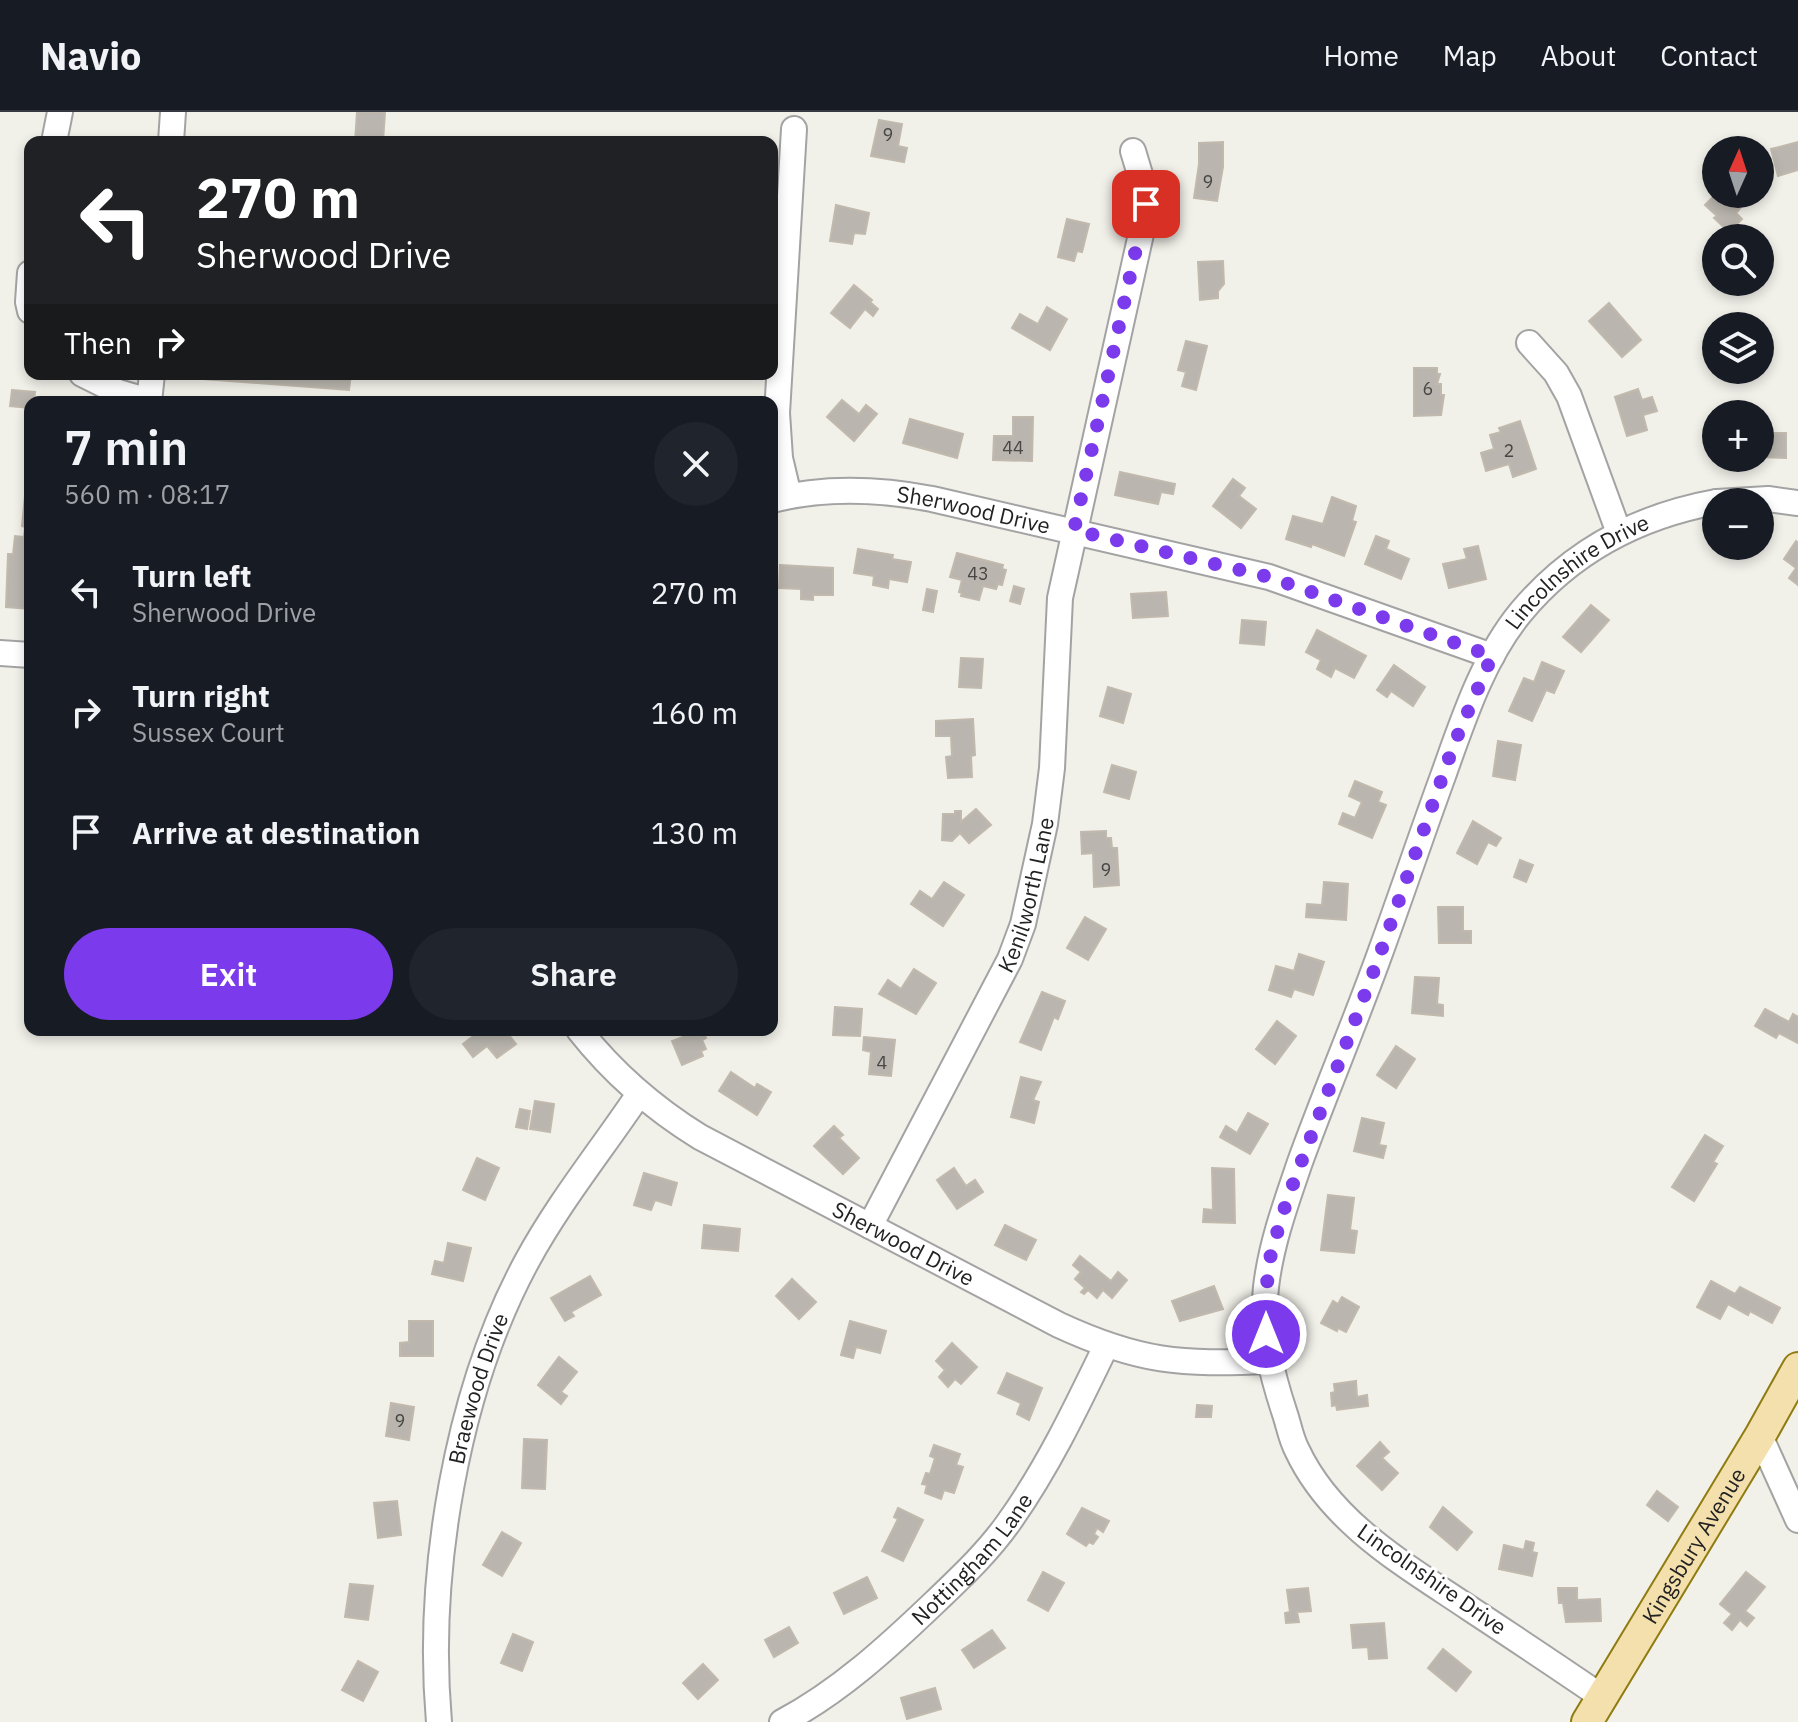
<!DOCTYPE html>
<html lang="en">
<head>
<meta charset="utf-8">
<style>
  :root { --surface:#171b24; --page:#20242c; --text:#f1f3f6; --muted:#9ea1a6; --line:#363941; --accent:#7c3aed }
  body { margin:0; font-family:"IBM Plex Sans",sans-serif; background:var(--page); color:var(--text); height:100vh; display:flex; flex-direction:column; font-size:30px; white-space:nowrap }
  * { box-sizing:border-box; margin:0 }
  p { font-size:26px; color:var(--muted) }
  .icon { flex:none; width:44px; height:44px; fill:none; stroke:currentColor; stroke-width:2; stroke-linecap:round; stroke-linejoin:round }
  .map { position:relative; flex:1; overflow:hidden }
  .sheet { position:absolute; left:24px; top:284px; width:754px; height:640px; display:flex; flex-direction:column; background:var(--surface); border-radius:16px; box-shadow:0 4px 12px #0003 }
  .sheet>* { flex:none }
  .guide { position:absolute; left:24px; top:24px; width:754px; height:244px; border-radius:16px; box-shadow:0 4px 12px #0003; background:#202124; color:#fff; overflow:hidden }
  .needle { width:52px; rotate:3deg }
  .tools { position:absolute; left:1702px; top:24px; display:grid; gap:16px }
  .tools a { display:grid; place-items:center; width:72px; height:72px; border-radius:50%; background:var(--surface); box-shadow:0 4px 12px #0003; font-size:40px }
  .pin { position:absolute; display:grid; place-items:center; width:68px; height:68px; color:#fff; margin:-34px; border-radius:16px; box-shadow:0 4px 12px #0006 }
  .me { position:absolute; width:88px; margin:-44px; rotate:0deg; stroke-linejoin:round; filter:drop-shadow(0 0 6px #0008) }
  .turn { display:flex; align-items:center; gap:28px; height:168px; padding:0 40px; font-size:36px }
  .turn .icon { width:104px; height:104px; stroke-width:2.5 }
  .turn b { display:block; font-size:56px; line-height:68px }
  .then { display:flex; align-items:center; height:76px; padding:0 40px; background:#0003; gap:16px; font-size:30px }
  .round { display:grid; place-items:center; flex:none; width:84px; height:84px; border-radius:42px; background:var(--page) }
  .summary { display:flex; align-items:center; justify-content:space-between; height:136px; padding:0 40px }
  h1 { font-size:48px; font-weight:600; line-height:60px }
  .action { display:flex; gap:16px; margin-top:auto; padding:16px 40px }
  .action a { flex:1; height:92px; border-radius:48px; background:var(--accent); color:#fff; font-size:32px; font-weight:600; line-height:92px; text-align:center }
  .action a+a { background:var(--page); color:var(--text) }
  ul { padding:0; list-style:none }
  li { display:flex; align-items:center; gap:24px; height:120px; padding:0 40px }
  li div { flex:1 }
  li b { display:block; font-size:30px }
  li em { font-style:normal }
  header { display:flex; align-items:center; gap:48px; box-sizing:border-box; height:112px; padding:0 40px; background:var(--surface); border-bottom:2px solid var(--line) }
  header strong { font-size:38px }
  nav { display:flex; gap:44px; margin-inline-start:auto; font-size:28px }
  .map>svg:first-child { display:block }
  .building { fill:#bab6af; stroke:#c1b9ad; stroke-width:2 }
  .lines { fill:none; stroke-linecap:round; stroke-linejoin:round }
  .minor-casing { stroke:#a3a3a3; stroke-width:28 }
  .major-casing { stroke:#8f7b10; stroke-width:34 }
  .minor { stroke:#fff; stroke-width:24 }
  .major { stroke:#f3e0ac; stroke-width:30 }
  .route { stroke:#7c3aed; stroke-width:14; stroke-dasharray:0 25.2 }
  .labels { text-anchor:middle; stroke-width:6; stroke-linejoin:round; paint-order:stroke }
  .number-label { font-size:18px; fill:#484745 }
  .street-label { font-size:22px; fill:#222; stroke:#fff }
</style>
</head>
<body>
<header>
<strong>Navio</strong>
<nav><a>Home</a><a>Map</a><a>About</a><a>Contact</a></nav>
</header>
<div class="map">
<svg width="1798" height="1610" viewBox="0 0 1798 1610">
  <rect width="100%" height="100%" fill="#f1f0e9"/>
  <g class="building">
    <path d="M357 0H385L383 30H355Z"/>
    <path d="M879 8 902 12 898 34 907 36 904 50 871 44Z"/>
    <path d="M1223 30V55L1217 89 1194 86 1199 52V31Z"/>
    <path d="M1798 30V58L1778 64 1771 37Z"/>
    <path d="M1716 82H1747L1740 89 1744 92 1736 101 1742 107 1729 120 1714 106 1717 104 1705 93Z"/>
    <path d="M836 93 869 101 865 122 854 121 852 132 830 129Z"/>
    <path d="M1067 107 1089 112 1082 140 1077 139 1074 149 1058 145Z"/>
    <path d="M1223 149 1224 172 1218 179V186L1200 188 1198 150Z"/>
    <path d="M854 173 872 188 870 190 878 197 873 204 865 197 850 216 831 201Z"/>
    <path d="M1609 191 1641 228 1622 245 1589 209Z"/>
    <path d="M1047 195 1067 207 1050 238 1012 216 1020 202 1038 212Z"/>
    <path d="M1186 229 1207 234 1196 278 1182 274 1186 260 1178 258Z"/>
    <path d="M1414 256H1437V262H1440L1437 272H1441V283H1444L1441 303 1414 304Z"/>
    <path d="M205 262H351L349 278 204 267Z"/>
    <path d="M1638 277 1642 288 1652 285 1657 299 1643 303 1647 318 1627 324 1615 285Z"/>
    <path d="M12 278 35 280 34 290H30V296L10 294Z"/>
    <path d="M842 288 859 302 866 293 877 302 854 329 827 305Z"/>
    <path d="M1013 305H1033L1032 349 993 348 994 324H1013Z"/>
    <path d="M910 307 963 322 957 346 903 331Z"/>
    <path d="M1520 309 1536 357 1513 365 1509 352 1486 359 1481 341 1494 337 1490 323 1501 320 1499 316Z"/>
    <path d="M1760 321H1786V346L1760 345Z"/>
    <path d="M1120 360 1175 372 1173 382 1161 380 1158 392 1115 383Z"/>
    <path d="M1233 367 1245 376 1239 384 1256 397 1241 416 1213 394Z"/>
    <path d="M30 379V497L6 495 8 442H13L15 424 24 425 25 415 22 414 25 384 29 385Z"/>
    <path d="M1332 385 1356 394 1352 409 1356 410 1344 444 1312 432 1311 435 1286 427 1293 404 1323 412Z"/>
    <path d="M1376 424 1389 429 1386 437 1409 447 1401 467 1365 452Z"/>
    <path d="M1796 429 1798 431V473L1789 466 1796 456 1784 447Z"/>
    <path d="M1478 434 1486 467 1449 476 1443 452 1467 447 1464 437Z"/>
    <path d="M858 437 893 443 892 447 911 450 907 470 889 467 888 476 873 473 874 464 854 461Z"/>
    <path d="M957 441 1003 453 1002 457 1006 458 1002 473 998 472 996 477 983 474 979 488 961 484 962 481 959 480 962 468 950 465Z"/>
    <path d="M780 453 833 456V483H813V488L801 487V477L779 476Z"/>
    <path d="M1014 474 1024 477 1020 492 1010 489Z"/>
    <path d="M927 477 937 479 933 500 923 498Z"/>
    <path d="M1166 480 1168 504 1133 506 1131 482Z"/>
    <path d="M1591 493 1609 508 1581 540 1563 525Z"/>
    <path d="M1242 508 1266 510 1264 533 1240 531Z"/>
    <path d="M1317 518 1366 544 1354 566 1335 556 1331 565 1317 557 1321 548 1306 540Z"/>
    <path d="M961 546 983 547 981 576 959 575Z"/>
    <path d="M1542 550 1564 559 1554 581 1546 578 1532 609 1509 599 1524 566 1534 570Z"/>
    <path d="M1394 553 1425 575 1413 594 1391 579 1387 585 1377 578Z"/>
    <path d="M1108 575 1131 582 1123 611 1100 604Z"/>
    <path d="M973 607 975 643 971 644 972 665 948 666 946 645 952 644 951 624H936V609Z"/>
    <path d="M1498 629 1521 633 1515 668 1493 664Z"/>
    <path d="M1112 653 1136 660 1129 687 1104 680Z"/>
    <path d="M1355 669 1382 680 1378 690 1386 693 1372 726 1339 712 1343 701 1355 706 1362 690 1349 684Z"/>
    <path d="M976 697 991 713 969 731 960 721 952 729 942 728 943 702H955V699H961V710Z"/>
    <path d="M1473 709 1501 726 1496 734 1488 730 1477 752 1457 741Z"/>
    <path d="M1106 719V726H1111L1112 736H1117L1119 773 1094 775 1093 741 1082 742 1081 720Z"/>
    <path d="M1520 748 1533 753 1526 770 1514 765Z"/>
    <path d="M944 770 964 783 943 814 911 792 920 779 932 787Z"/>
    <path d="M1324 770 1348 772 1346 808 1306 805 1307 792 1322 793Z"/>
    <path d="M1438 795H1463V819H1471V831H1439Z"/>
    <path d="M1085 805 1106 817 1088 848 1067 836Z"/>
    <path d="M1299 842 1324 850 1313 883 1294 877 1291 885 1269 878 1276 854 1294 859Z"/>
    <path d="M914 857 936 871 916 902 879 882 888 868 901 877Z"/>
    <path d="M1415 865 1439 866 1437 892 1443 893V904L1412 901Z"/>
    <path d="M1042 880 1065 889 1058 907 1054 905 1041 938 1020 930Z"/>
    <path d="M835 895 862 897 860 924 833 923Z"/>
    <path d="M1765 897 1789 910 1793 902 1798 905V931L1779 921 1776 926 1755 914Z"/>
    <path d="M1277 909 1296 924 1275 952 1256 937Z"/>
    <path d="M474 918H505L516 932 497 946 487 934 473 945 463 932 477 921Z"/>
    <path d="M686 918H703L706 926 702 928 706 937 701 939 703 944 682 953 672 929 683 925 681 920Z"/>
    <path d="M864 925 895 928 891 964 869 962 871 940 863 938Z"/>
    <path d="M1396 934 1415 947 1396 976 1377 963Z"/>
    <path d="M731 960 755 976 757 972 771 980 757 1003 719 979Z"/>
    <path d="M1021 965 1041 970 1033 988 1039 990 1034 1011 1011 1005Z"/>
    <path d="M535 989 554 992 550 1020 530 1017Z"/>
    <path d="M520 997 530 999 527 1017 516 1015Z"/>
    <path d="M1248 1001 1268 1012 1250 1042 1220 1025 1226 1014 1237 1021Z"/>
    <path d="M1362 1006 1384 1011 1379 1033 1386 1034 1383 1046 1354 1039Z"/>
    <path d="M834 1014 843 1023 839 1026 859 1046 843 1062 814 1034Z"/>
    <path d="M1705 1023 1723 1034 1713 1050 1717 1052 1694 1089 1672 1075Z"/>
    <path d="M477 1046 499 1056 485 1088 463 1078Z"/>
    <path d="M954 1056 966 1074 975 1068 983 1080 957 1097 937 1068Z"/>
    <path d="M1212 1056 1234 1057 1235 1111 1203 1110 1204 1097 1213 1098Z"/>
    <path d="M644 1061 677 1071 671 1093 655 1088 651 1098 634 1093Z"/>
    <path d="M1328 1083 1354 1086 1350 1118 1357 1119 1354 1141 1321 1138Z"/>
    <path d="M704 1113 740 1117 738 1139 702 1136Z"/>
    <path d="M1005 1113 1036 1128 1026 1148 995 1133Z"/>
    <path d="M448 1131 471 1136 463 1169 432 1162 435 1149 444 1151Z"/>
    <path d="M1080 1144 1111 1169 1118 1160 1127 1168 1112 1186 1103 1178 1097 1186 1088 1178 1084 1182 1081 1180 1085 1176 1075 1167 1081 1160 1073 1153Z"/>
    <path d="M590 1164 601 1183 571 1200 574 1204 565 1209 551 1186Z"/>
    <path d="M792 1167 816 1190 799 1207 776 1184Z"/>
    <path d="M1711 1169 1735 1182 1740 1175 1780 1196 1772 1211 1750 1199 1748 1203 1728 1192 1720 1207 1697 1195Z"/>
    <path d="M1214 1174 1223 1197 1180 1209 1172 1189Z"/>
    <path d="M1342 1185 1359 1195 1346 1220 1338 1216 1337 1219 1321 1211 1333 1189 1338 1192Z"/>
    <path d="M409 1209H433V1244H400V1231L409 1230Z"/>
    <path d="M850 1209 886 1219 880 1241 856 1235 853 1246 841 1243Z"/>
    <path d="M952 1231 977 1255 961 1272 955 1267 948 1275 939 1265 945 1258 936 1249Z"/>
    <path d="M559 1245 577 1260 561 1280 567 1284 561 1292 538 1273Z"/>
    <path d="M1007 1261 1042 1276 1029 1308 1017 1302 1021 1291 998 1281Z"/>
    <path d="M1356 1269 1357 1285 1367 1283 1368 1294 1337 1298 1336 1293 1332 1294 1331 1281 1335 1280 1334 1272Z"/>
    <path d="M391 1291 414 1295 409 1328 386 1324Z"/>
    <path d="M1197 1293 1212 1294 1211 1305H1196Z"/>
    <path d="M524 1327 547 1328 545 1377 522 1376Z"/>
    <path d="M1380 1330 1389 1340 1382 1346 1398 1361 1382 1378 1357 1354Z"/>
    <path d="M934 1333 960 1342 956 1353 963 1355 954 1381 944 1378 941 1387 925 1381 927 1373 922 1372 926 1361 930 1362 935 1346 930 1344Z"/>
    <path d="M1657 1379 1678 1395 1668 1409 1647 1393Z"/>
    <path d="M397 1389 401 1423 378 1426 374 1391Z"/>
    <path d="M1443 1395 1472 1420 1457 1438 1430 1415Z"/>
    <path d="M898 1396 923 1408 903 1449 882 1439 898 1407 894 1405Z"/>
    <path d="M1082 1396 1109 1409 1103 1420 1097 1416 1094 1422 1098 1425 1093 1432 1089 1430 1086 1434 1067 1422Z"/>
    <path d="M502 1420 521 1431 502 1464 483 1453Z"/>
    <path d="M1526 1429 1534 1431 1532 1440 1537 1441 1532 1464 1499 1457 1504 1433 1524 1438Z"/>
    <path d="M1043 1460 1064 1471 1048 1499 1028 1488Z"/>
    <path d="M1746 1460 1765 1475 1745 1499 1754 1506 1747 1514 1740 1508 1732 1518 1724 1511 1732 1502 1720 1492Z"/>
    <path d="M867 1465 877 1486 844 1502 834 1481Z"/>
    <path d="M350 1472 373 1474 368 1508 345 1505Z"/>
    <path d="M1308 1476 1311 1499 1297 1500 1299 1510 1286 1511 1285 1501 1290 1500 1287 1478Z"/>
    <path d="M1558 1476H1577V1488L1600 1487 1601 1509 1566 1510 1563 1491H1559Z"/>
    <path d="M1384 1511 1387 1546 1369 1547 1368 1535 1353 1536 1351 1513Z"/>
    <path d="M789 1515 798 1531 774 1545 765 1528Z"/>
    <path d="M992 1518 1005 1536 974 1556 962 1538Z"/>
    <path d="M513 1522 533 1530 522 1559 501 1551Z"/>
    <path d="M1443 1537 1471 1560 1456 1579 1428 1556Z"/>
    <path d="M358 1549 378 1560 363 1589 342 1578Z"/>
    <path d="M703 1552 718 1568 698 1587 683 1571Z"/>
    <path d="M935 1576 941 1597 907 1607 901 1586Z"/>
  </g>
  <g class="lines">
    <g class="minor-casing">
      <g id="minor">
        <path d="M54 30 60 0"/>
        <path d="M171 30 173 0"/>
        <path d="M30 161 28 190 30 199"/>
        <path d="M1529 231 1556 261 1569 284 1619 421"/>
        <path d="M82 262 118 280 149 289"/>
        <path d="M149 290 152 262"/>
        <path d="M789 384 780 346 777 301 794 17"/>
        <path id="s1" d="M772 388C824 375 879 377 932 387L1269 465 1492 544"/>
        <path d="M1717 390 1768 387 1798 391"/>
        <path d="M0 541 30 543"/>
        <path id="s2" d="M579 918C613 961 653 996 700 1025L1059 1213C1139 1250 1181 1253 1268 1249"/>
        <path id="s3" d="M870 1114 1010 847 1023 812 1045 712 1052 656 1060 486 1145 104V79L1133 39"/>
        <path d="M1760 1324 1798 1408"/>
        <path id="s4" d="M1602 1585C1558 1555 1513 1525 1469 1496 1405 1453 1331 1411 1297 1338 1291 1327 1289 1314 1285 1302 1271 1260 1261 1220 1266 1175 1271 1132 1286 1091 1300 1050 1325 981 1354 913 1379 844 1401 784 1421 724 1443 664 1463 608 1483 546 1521 500 1572 439 1639 404 1716 390"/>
        <path id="s5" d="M439 1610C426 1463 456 1280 527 1149 559 1090 602 1037 639 982"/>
        <path id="s6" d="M782 1610C839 1580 888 1535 935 1490 961 1465 988 1440 1009 1410 1048 1355 1077 1294 1106 1234"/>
      </g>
    </g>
    <g class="major-casing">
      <g id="major">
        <path id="s7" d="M1587 1610 1760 1324 1798 1256"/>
      </g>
    </g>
    <use href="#minor" class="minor"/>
    <use href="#major" class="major"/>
  </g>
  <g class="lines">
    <path class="route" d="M1146 92 1074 418 1269 465 1492 544 1454 632 1379 845 1287 1088 1271 1141 1266 1179V1222"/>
  </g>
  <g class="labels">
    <g class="number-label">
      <text x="888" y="29">9</text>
      <text x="1208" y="76">9</text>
      <text x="1428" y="283">6</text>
      <text x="1013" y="342">44</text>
      <text x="1509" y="345">2</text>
      <text x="978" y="468">43</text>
      <text x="1106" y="764">9</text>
      <text x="882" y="957">4</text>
      <text x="400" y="1315">9</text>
    </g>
    <g class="street-label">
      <text dy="8" stroke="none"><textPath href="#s1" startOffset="204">Sherwood Drive</textPath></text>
      <text dy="8" stroke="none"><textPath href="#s4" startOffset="1358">Lincolnshire Drive</textPath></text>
      <text dy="8" stroke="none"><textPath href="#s3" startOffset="368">Kenilworth Lane</textPath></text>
      <text dy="8" stroke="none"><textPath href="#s2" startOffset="392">Sherwood Drive</textPath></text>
      <text dy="8" stroke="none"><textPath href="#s5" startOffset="338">Braewood Drive</textPath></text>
      <text dy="8" stroke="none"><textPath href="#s7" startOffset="206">Kingsbury Avenue</textPath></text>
      <text dy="8" stroke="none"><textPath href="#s6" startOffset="252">Nottingham Lane</textPath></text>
      <text transform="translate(1432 1467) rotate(35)" y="8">Lincolnshire Drive</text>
    </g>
  </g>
</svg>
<div class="tools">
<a><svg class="needle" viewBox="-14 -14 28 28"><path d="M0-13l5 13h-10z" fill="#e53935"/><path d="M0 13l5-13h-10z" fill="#9ea1a6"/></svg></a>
<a><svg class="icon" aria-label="search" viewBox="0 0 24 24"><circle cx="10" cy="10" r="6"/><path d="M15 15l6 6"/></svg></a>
<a><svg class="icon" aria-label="layers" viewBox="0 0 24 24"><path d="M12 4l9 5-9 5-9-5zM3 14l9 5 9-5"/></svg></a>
<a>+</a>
<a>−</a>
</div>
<div class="pin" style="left:1146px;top:92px;background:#d93025"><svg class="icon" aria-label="arrive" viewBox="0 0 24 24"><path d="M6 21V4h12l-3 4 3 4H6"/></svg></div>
<svg class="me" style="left:1266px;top:1222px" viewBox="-20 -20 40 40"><circle r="17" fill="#7c3aed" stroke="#fff" stroke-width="3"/><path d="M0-11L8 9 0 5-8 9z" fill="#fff"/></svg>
<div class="guide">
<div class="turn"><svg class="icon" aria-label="left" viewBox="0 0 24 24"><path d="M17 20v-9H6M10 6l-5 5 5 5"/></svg><div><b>270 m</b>Sherwood Drive</div></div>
<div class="then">Then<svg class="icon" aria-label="right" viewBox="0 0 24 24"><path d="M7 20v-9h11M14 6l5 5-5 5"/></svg></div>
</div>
<section class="sheet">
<div class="summary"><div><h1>7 min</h1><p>560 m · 08:17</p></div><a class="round"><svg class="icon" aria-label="close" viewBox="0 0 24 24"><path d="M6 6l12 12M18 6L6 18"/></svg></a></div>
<ul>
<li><svg class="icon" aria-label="left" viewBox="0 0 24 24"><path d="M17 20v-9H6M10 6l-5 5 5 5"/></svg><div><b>Turn left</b><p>Sherwood Drive</p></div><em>270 m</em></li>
<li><svg class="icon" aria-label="right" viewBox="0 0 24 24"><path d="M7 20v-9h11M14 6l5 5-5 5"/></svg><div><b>Turn right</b><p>Sussex Court</p></div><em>160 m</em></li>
<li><svg class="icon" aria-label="arrive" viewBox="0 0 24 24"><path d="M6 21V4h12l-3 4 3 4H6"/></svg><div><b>Arrive at destination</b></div><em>130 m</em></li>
</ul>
<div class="action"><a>Exit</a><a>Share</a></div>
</section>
</div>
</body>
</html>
